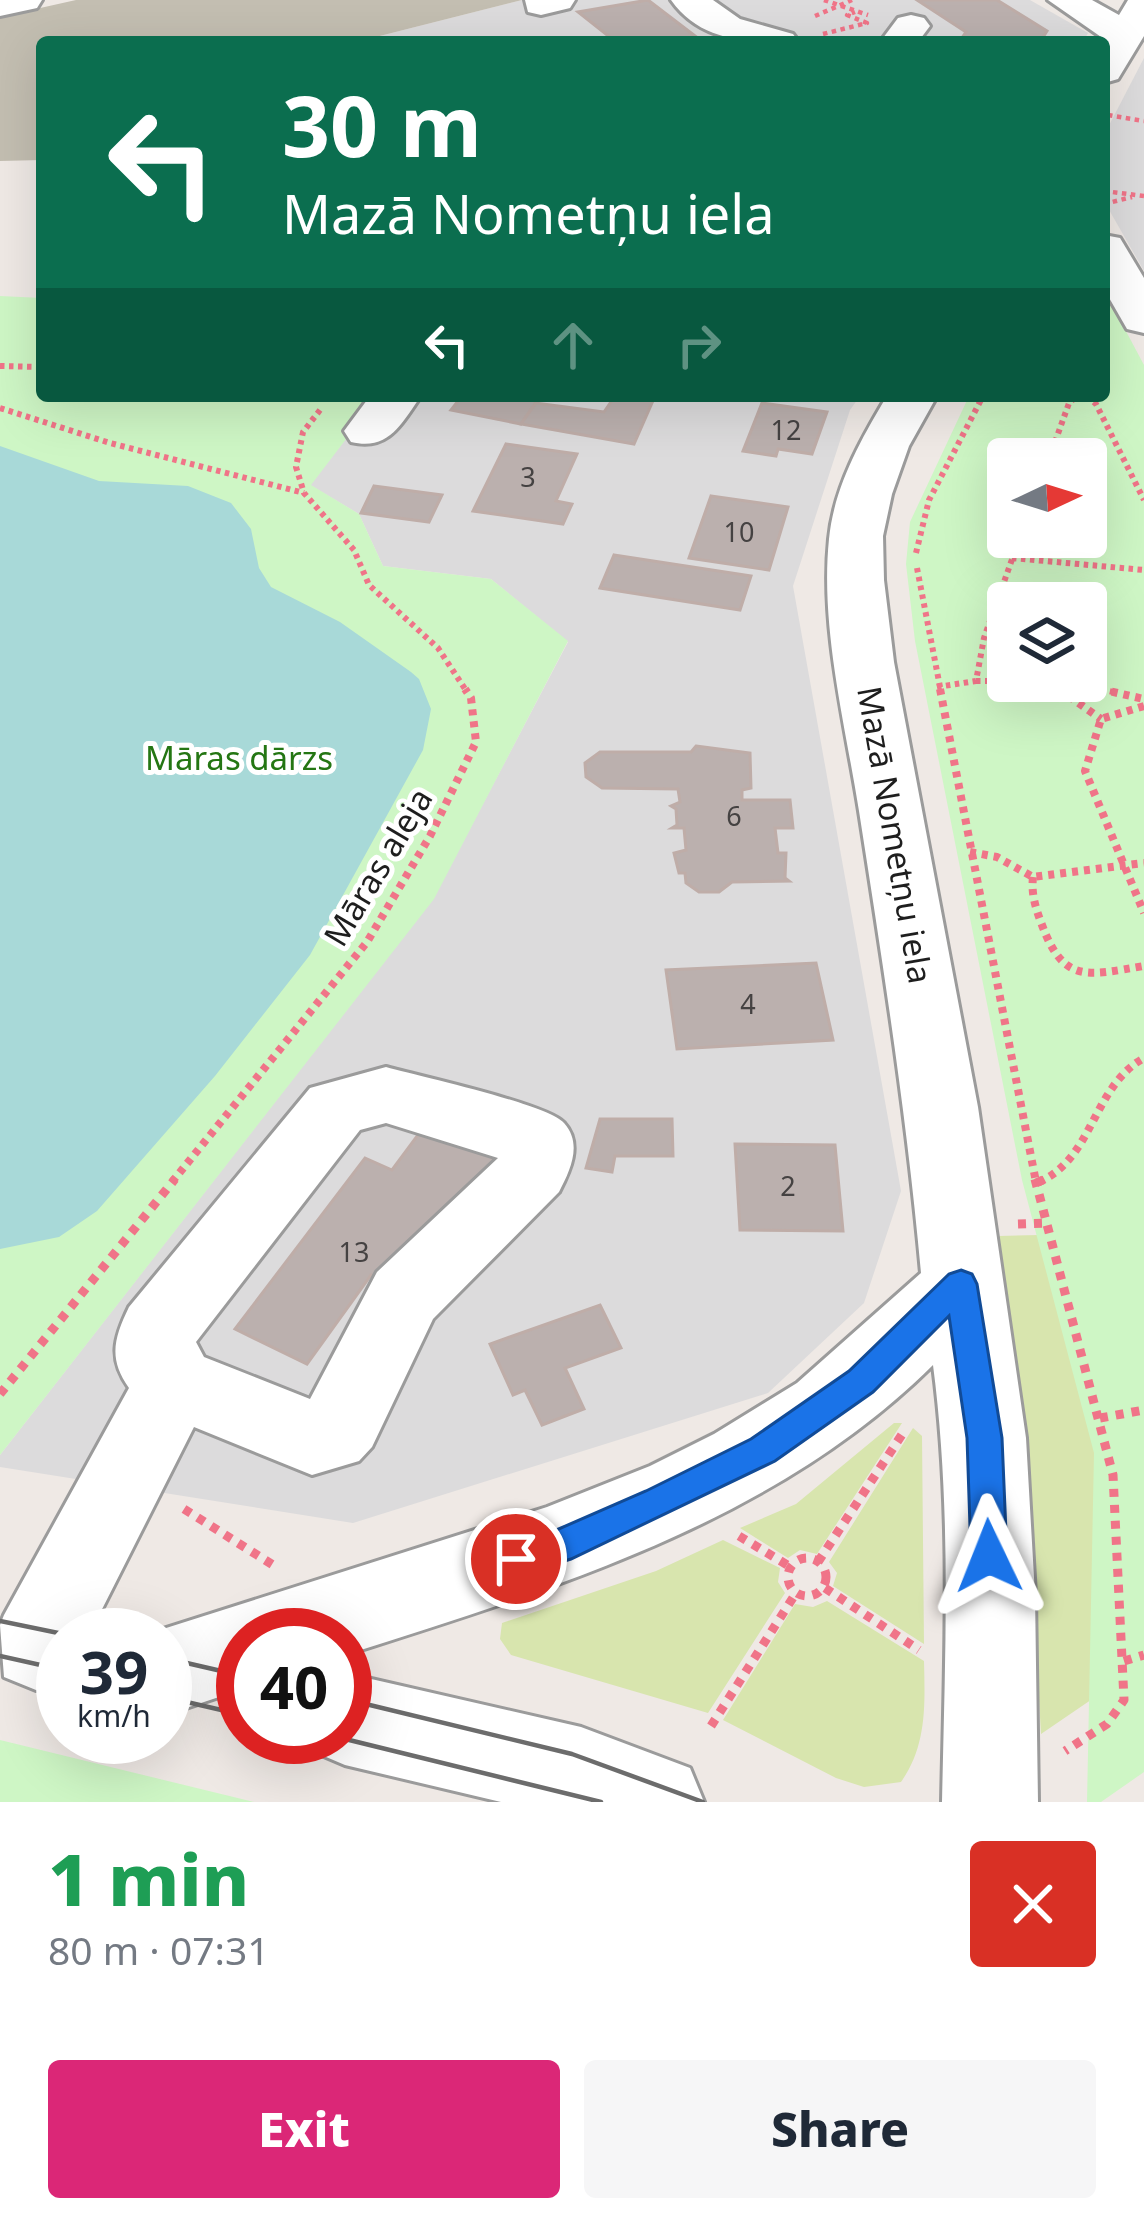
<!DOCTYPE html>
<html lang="en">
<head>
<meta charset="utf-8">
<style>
  :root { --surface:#fff; --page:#f6f6f7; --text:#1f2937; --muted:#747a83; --accent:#db2777 }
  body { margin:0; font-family:"Noto Sans",sans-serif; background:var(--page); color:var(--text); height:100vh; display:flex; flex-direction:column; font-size:45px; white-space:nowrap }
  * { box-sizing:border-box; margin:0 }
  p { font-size:39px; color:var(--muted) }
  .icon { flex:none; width:66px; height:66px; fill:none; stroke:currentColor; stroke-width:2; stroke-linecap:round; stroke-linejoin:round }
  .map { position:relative; height:1802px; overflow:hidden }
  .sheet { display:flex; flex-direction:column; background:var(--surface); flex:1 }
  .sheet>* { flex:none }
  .banner { position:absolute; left:36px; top:36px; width:1074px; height:366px; border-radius:12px; box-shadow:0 12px 48px #0002; background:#0b6e4f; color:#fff; overflow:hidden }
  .needle { width:78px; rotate:86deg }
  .fabs { position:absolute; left:987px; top:438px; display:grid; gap:24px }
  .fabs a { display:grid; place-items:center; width:120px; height:120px; border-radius:12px; background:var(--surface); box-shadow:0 12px 48px #0002; font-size:60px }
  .speed { position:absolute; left:36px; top:1608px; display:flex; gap:24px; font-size:60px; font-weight:700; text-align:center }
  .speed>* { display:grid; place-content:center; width:156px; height:156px; border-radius:50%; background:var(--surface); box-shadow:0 12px 48px #0002; line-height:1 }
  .speed small { font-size:30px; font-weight:400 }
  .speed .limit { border:18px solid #d22; background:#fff; color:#111 }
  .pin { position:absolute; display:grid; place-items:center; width:102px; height:102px; color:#fff; margin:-51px; border:6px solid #fff; border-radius:50%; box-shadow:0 3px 12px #0007 }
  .me { position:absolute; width:132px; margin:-66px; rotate:358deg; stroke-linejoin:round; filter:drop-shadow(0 0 9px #0008) }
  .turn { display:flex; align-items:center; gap:42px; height:252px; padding:0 48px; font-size:54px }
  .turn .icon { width:156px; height:156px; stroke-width:2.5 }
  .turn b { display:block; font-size:84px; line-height:102px }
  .lanes { display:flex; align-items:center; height:114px; padding:0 48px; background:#0003; justify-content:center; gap:60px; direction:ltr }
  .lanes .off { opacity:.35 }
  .round { display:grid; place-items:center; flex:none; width:126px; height:126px; border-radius:12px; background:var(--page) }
  .headline { display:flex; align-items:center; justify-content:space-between; height:204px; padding:0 48px }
  h1 { font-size:72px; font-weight:800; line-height:90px; color:#1e9e55 }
  .primary-button { display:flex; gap:24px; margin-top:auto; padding:24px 48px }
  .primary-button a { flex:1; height:138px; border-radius:12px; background:var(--accent); color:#fff; font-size:48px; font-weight:800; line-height:138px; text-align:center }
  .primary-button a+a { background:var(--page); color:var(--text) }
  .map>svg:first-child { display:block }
  .residential { fill:#dcdbdc }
  .construction { fill:#c3beb1 }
  .grass { fill:#d8e5ae }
  .park { fill:#cef6c5; fill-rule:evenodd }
  .water { fill:#a8d9d8 }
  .building { fill:#bbb0ae; stroke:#bfada8; stroke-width:3 }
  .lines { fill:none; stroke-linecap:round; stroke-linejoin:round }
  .minor-casing { stroke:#9b9b9b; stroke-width:6 }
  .path-far3 { stroke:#f07488; stroke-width:4.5; stroke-dasharray:4.5 4.5; stroke-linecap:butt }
  .path-far2 { stroke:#f07488; stroke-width:6; stroke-dasharray:4.5 4.5; stroke-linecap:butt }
  .path-far1 { stroke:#f07488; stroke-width:8; stroke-dasharray:6 6; stroke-linecap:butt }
  .path { stroke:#f07488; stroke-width:9; stroke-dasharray:8 8; stroke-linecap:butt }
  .minor { fill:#fff; fill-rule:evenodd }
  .tram { stroke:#6c6c6c; stroke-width:4.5 }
  .route { fill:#1a73e8; stroke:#114b97; stroke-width:3 }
  .labels { text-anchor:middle; stroke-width:10; stroke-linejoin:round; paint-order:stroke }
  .number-label { font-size:27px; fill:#454242 }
  .park-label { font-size:33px; fill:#247613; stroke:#fff }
  .street-label { font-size:33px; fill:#1e1e1e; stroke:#fff }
</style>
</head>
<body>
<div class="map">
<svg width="1144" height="1802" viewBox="0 0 1144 1802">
  <rect width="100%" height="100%" fill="#efe9e5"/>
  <g class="residential">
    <path d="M522 0H1030L1088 33 1083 42H356Z"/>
    <path d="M1144 58V271L1104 201V135Z"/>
    <path d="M379 396H860L850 410 793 586 901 1191 864 1303 768 1393 353 1523 0 1467V1455L433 899 568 642 491 579 383 566 359 514 310 485Z"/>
  </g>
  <path class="construction" d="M76 0H522L356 42H42V160L0 161V17Z"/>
  <g class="grass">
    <path d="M1039 1235 1095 1442 1104 1691 1041 1734 1021 1389 999 1236Z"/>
    <path d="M894 1423H902L817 1554 800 1550 788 1558 740 1528 796 1504Z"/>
    <path d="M913 1428 922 1436 924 1644 833 1586 837 1573 829 1562Z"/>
    <path d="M723 1540 780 1568 778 1582 785 1593 708 1713 511 1655 500 1639 502 1623 656 1571Z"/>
    <path d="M827 1601 924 1661C925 1705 927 1745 901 1782L864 1787 836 1778 723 1720 795 1604 813 1607Z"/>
  </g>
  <g class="park">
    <path d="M1104 290 1144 365V1772L1101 1802H1087L1094 1453 1022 1180 915 641 906 564 910 522 969 396H1104ZM1008 459H1086V537H1008ZM1086 603V681H1008V603Z"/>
    <path d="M0 296 42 298V396H379L311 485 359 514 383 566 491 579 568 641 434 899 0 1455Z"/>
    <path d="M0 1740 254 1802H0Z"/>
  </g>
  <path class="water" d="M0 446 99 481 188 486 231 503 251 529 259 568 271 587 340 622 411 672 419 679 431 709 423 750 310 955 215 1076 97 1211 59 1237 0 1249Z"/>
  <g class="building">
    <path d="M648 0 703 42H616L578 12Z"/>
    <path d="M917 0H997L1047 31 1040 42H959L966 32Z"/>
    <path d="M462 396H540L521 424 451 410Z"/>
    <path d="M615 396H655L634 444 521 424 536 403 604 412Z"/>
    <path d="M762 403 827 412 812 454 778 449 776 456 743 451Z"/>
    <path d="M506 444 577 454 556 501 572 504 563 524 473 511Z"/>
    <path d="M374 486 442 495 429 522 361 513Z"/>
    <path d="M711 496 788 507 769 570 689 558Z"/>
    <path d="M614 555 751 576 740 610 600 588Z"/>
    <path d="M696 746 750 753 751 788 742 790V800H790L793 828H775L778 853H786L785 878 789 881 732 882 719 892H699L686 883 685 873H679L674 853 686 850 684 828H672L677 825 676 809 671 806 680 802 678 789 602 788 586 777 585 763 600 752H691Z"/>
    <path d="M816 963 833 1040 677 1049 666 970Z"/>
    <path d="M600 1119H672L673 1156H615L612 1172 586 1168Z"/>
    <path d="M426 1124 508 1160 392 1285 371 1275 307 1364 235 1329 365 1158 392 1170Z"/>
    <path d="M735 1144 835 1145 843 1231 740 1230Z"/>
    <path d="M600 1305 621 1348 565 1368 584 1409 542 1425 525 1390 513 1395 490 1344Z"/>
  </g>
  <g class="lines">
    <g class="minor-casing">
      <g id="minor">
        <path d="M0 0H42L37 8 0 16Z"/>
        <path d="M525 0H575L570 8 541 15 528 12Z"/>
        <path d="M671 0H713L740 19 793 34 799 42C751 42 702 44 671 0Z"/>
        <path d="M1048 0H1092L1119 15 1128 0H1144V36L1118 79 1104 83V39Z"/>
        <path d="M911 15 924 18 930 26 918 42H880L898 18Z"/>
        <path d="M1104 235 1120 238 1144 278V333L1127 329 1104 289Z"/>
        <path d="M370 396H421C401 424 389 451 351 442L344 431Z"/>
        <path d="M887 396H937L909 446 892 494 883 536 884 580 894 662 978 1107 1026 1438 1035 1595 1038 1802H942C945 1656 952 1510 933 1365 774 1523 554 1588 345 1655V1635H243V1689L165 1715V1635H144L547 1507 650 1466 714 1434 797 1383 921 1273C907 1117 883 965 859 811 845 723 820 627 829 539 834 487 861 439 887 396Z"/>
        <path d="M386 1067C418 1076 547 1104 564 1123 583 1144 570 1171 559 1192L433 1319 372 1447 359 1461 312 1475 194 1427 89 1635H63V1679L36 1690 4 1677 0 1625 4 1615 129 1388C108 1359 114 1338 129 1307L310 1088ZM386 1123 498 1158 377 1272 310 1399 204 1357 196 1342 360 1130Z"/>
        <path d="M345 1673 581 1727 690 1768 704 1802H501L345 1765 312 1751 306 1737H345Z"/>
      </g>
    </g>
    <g class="path-far3">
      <path d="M824 0 868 15"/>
      <path d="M815 16 852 0"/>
      <path d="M823 34 867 23 847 15 855 12"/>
      <path d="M1108 115 1144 121"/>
      <path d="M1104 191 1144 196"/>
      <path d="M1104 204 1132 197"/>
    </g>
    <g class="path-far2">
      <path d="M0 366 42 367"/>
      <path d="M1087 396 1096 404 1144 500"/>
      <path d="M0 408 110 443 304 493"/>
      <path d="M320 410 303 432 296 467 304 493 354 550 369 585 438 648 467 692"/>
      <path d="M1049 459 1069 403 1077 396"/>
      <path d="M916 553 929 500 983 396"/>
      <path d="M1012 558 1144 570"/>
      <path d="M917 568 941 692"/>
      <path d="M976 681H1036"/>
      <path d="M1048 681 1063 692"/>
      <path d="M1066 681 1113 692"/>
      <path d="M937 687 976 681 984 638 1020 537"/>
    </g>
    <g class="path-far1">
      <path d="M940 689 1036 1182"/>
      <path d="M1059 689 1101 719"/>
      <path d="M1100 689 1144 699"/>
      <path d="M1144 706 1101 719 1085 771 1144 913"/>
      <path d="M970 852 997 857 1033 877 1144 863"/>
      <path d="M1033 877C1031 895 1036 909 1042 925 1064 985 1089 975 1144 966"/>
      <path d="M172 1182 367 942 430 836 476 742 471 698 465 689"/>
      <path d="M1039 1182C1094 1158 1092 1087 1144 1058"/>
    </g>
    <g class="path">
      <path d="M1035 1179 1113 1475 1124 1700 1107 1724 1065 1751"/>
      <path d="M1036 1183 1045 1179"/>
      <path d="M1018 1224 1046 1223"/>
      <path d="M0 1394 175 1179"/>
      <path d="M1100 1418 1144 1410"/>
      <path d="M184 1509 273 1565"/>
      <path d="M739 1536 789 1566"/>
      <circle cx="807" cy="1577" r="19"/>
      <path d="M818 1562 903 1433"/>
      <path d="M825 1588 919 1650"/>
      <path d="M1124 1661 1144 1655"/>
      <path d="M711 1726 796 1593"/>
    </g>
    <use href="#minor" class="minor"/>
    <g class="tram">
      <path d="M0 1621 68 1635"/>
      <path d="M0 1656 63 1670"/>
      <path d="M165 1658 243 1676"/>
      <path d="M165 1697 243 1715"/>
      <path d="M345 1699 572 1754 703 1802"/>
      <path d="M337 1737 601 1802"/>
    </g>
  </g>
  <path class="route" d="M961 1270 972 1274 977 1284 1002 1438 1007 1556 1002 1568 989 1573 976 1568 971 1556 967 1438 949 1316 873 1392 775 1461 571 1559 516 1576 503 1571 498 1559 503 1547 554 1531 646 1491 751 1439 849 1371 949 1274Z"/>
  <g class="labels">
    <g class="number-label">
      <text x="786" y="440">12</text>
      <text x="528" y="487">3</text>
      <text x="739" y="542">10</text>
      <text x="734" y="826">6</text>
      <text x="748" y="1014">4</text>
      <text x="788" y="1196">2</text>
      <text x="354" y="1262">13</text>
    </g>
    <g class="park-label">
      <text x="239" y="770">Māras dārzs</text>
    </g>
    <g class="street-label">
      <text transform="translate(895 835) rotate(80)" y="12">Mazā Nometņu iela</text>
      <text transform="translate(378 867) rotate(-59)" y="12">Māras aleja</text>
    </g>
  </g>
</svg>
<div class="fabs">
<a><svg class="needle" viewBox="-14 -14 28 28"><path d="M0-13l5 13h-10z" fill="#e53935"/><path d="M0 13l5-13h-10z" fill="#747a83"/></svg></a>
<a><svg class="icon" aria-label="layers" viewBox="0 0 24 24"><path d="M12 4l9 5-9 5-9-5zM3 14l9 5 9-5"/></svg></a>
</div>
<div class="speed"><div>39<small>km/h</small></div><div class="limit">40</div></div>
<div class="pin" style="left:516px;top:1559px;background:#d93025"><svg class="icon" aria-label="arrive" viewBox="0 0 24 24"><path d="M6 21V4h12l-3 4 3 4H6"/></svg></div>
<svg class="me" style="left:989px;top:1556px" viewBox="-20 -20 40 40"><path d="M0-17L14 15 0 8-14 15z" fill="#1a73e8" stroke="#fff" stroke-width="4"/></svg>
<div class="banner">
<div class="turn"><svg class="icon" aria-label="left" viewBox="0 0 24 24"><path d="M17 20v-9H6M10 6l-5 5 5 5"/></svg><div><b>30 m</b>Mazā Nometņu iela</div></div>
<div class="lanes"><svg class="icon" aria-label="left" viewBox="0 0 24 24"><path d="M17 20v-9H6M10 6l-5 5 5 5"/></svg><svg class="icon off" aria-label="ahead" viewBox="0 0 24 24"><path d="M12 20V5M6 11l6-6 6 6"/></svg><svg class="icon off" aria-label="right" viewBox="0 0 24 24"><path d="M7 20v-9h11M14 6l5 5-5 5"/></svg></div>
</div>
</div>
<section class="sheet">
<div class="headline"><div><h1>1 min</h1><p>80 m · 07:31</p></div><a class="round" style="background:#d93025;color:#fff"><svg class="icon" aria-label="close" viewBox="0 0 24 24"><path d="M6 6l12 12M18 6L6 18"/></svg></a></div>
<div class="primary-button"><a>Exit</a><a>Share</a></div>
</section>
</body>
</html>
